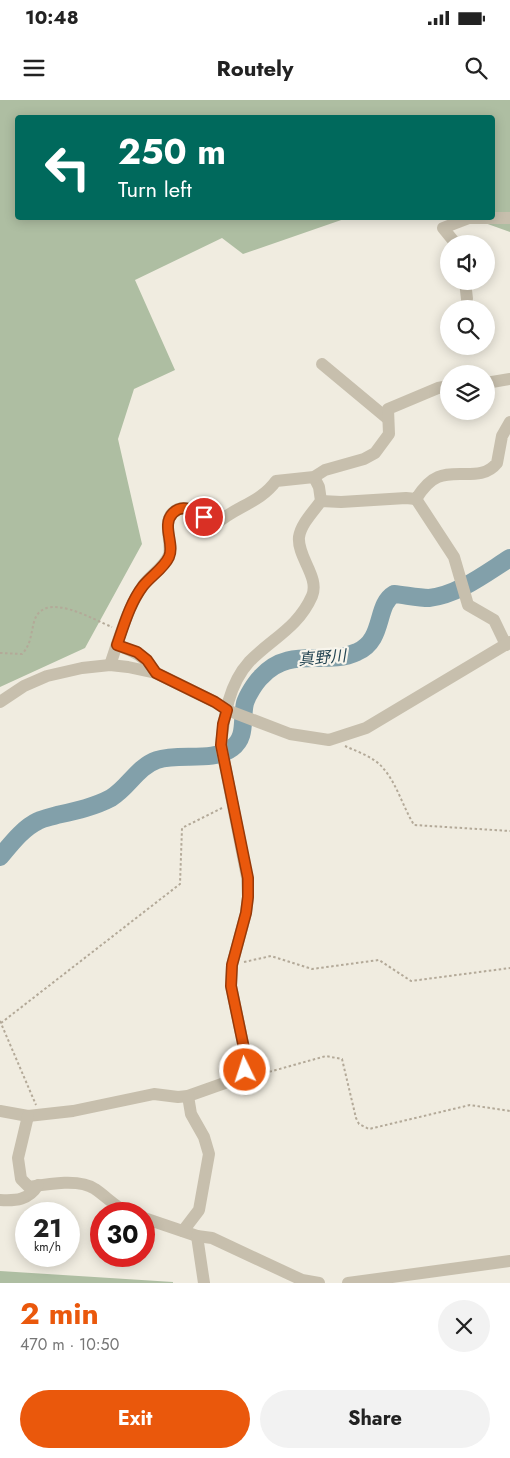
<!DOCTYPE html>
<html lang="en">
<head>
<meta charset="utf-8">
<style>
  :root { --surface:#fff; --page:#f2f2f2; --text:#222; --muted:#767676; --accent:#ea580c }
  body { margin:0; font-family:Jost,"Noto Sans JP",sans-serif; background:var(--page); color:var(--text); height:100vh; display:flex; flex-direction:column; font-size:19px; white-space:nowrap }
  * { box-sizing:border-box; margin:0 }
  p { font-size:16px; color:var(--muted) }
  .icon { flex:none; width:28px; height:28px; fill:none; stroke:currentColor; stroke-width:2; stroke-linecap:round; stroke-linejoin:round }
  .map { position:relative; height:1183px; overflow:hidden }
  .panel { display:flex; flex-direction:column; background:var(--surface); flex:1 }
  .panel>* { flex:none }
  .banner { position:absolute; left:15px; top:15px; width:480px; height:105px; border-radius:5px; box-shadow:0 2px 12px #0003; background:#00695c; color:#fff; overflow:hidden }
  .tools { position:absolute; left:440px; top:135px; display:grid; gap:10px }
  .tools a { display:grid; place-items:center; width:55px; height:55px; border-radius:50%; background:var(--surface); box-shadow:0 2px 12px #0003; font-size:25px }
  .speed { position:absolute; left:15px; top:1102px; display:flex; gap:10px; font-size:25px; font-weight:700; text-align:center }
  .speed>* { display:grid; place-content:center; width:65px; height:65px; border-radius:50%; background:var(--surface); box-shadow:0 2px 12px #0003; line-height:1 }
  .speed small { font-size:12px; font-weight:400 }
  .speed .limit { border:8px solid #d22; background:#fff; color:#111 }
  .pin { position:absolute; display:grid; place-items:center; width:42px; height:42px; color:#fff; margin:-21px; border:2px solid #fff; border-radius:50%; box-shadow:0 1px 5px #0007 }
  .me { position:absolute; width:55px; margin:-28px; rotate:356deg; stroke-linejoin:round; filter:drop-shadow(0 0 4px #0008) }
  .turn { display:flex; align-items:center; gap:18px; height:105px; padding:0 20px; font-size:22px }
  .turn .icon { width:65px; height:65px; stroke-width:2.5 }
  .turn b { display:block; font-size:35px; line-height:42px }
  .round { display:grid; place-items:center; flex:none; width:52px; height:52px; border-radius:26px; background:var(--page) }
  .head { display:flex; align-items:center; justify-content:space-between; height:85px; padding:0 20px }
  h1 { font-size:30px; font-weight:700; line-height:38px; color:var(--accent) }
  .button { display:flex; gap:10px; margin-top:auto; padding:10px 20px }
  .button a { flex:1; height:58px; border-radius:30px; background:var(--accent); color:#fff; font-size:20px; font-weight:700; line-height:58px; text-align:center }
  .button a+a { background:var(--page); color:var(--text) }
  .status { display:flex; justify-content:space-between; align-items:center; height:35px; padding:0 25px; background:var(--surface); direction:ltr }
  .status svg { height:14px; fill:currentColor }
  header { display:flex; justify-content:space-between; align-items:center; height:65px; padding:0 20px; background:var(--surface); font-size:22px; font-weight:700 }
  .map>svg:first-child { display:block }
  .green { fill:#aebea2 }
  .lines { fill:none; stroke-linecap:round; stroke-linejoin:round }
  .river { stroke:#82a0aa; stroke-width:18 }
  .path { stroke:#b3a998; stroke-width:2; stroke-dasharray:2.5 2.5; stroke-linecap:butt }
  .minor { stroke:#c7bfad; stroke-width:12 }
  .route-casing { stroke:#983908; stroke-width:12 }
  .route { stroke:#ea580c; stroke-width:9 }
  .labels { text-anchor:middle; stroke-width:4.5; stroke-linejoin:round; paint-order:stroke }
  .water-label { font-size:16px; font-style:italic; fill:#254654; stroke:#f8f5ec }
</style>
</head>
<body>
<div class="status"><b>10:48</b><svg viewBox="0 0 49 12"><path d="M0 12V9h3v3zM5 12V6h3v6zM10 12V3h3v9zM15 12V0h3v12zM26 1h20v11H26zM47 4h2v5h-2z"/></svg></div>
<header><svg class="icon" aria-label="menu" viewBox="0 0 24 24"><path d="M4 6h16M4 12h16M4 18h16"/></svg>Routely<svg class="icon" aria-label="search" viewBox="0 0 24 24"><circle cx="10" cy="10" r="6"/><path d="M15 15l6 6"/></svg></header>
<div class="map">
<svg width="510" height="1183" viewBox="0 0 510 1183">
  <rect width="100%" height="100%" fill="#f0ece0"/>
  <g class="green">
    <path d="M0 0H510V132L471 118H492V18H18V118H347L243 154 222 138 135 180 175 270 134 289 118 339 142 444 85 548 0 587Z"/>
    <path d="M0 1171 173 1182V1183H0Z"/>
  </g>
  <g class="lines">
    <path class="river" d="M0 757C11 744 23 728 38 721 44 718 51 717 57 715 75 711 94 707 111 698 129 687 137 667 157 660 179 652 212 663 232 648 247 637 241 620 245 603 247 596 255 583 261 577 289 545 325 567 357 552 385 540 375 505 394 494 405 495 418 498 429 498 458 495 486 473 510 458"/>
    <g class="path">
      <path d="M0 553 22 554C31 545 31 533 34 522 43 489 94 520 112 527"/>
      <path d="M345 646C358 652 374 657 383 668 397 684 403 707 414 725L510 731"/>
      <path d="M244 862 271 856 312 869 379 860 411 881 510 868"/>
      <path d="M0 921 36 1005"/>
      <path d="M1 923 180 784 182 728 222 708"/>
      <path d="M255 974 258 975 326 956 342 959 356 1018 359 1024 369 1029 470 1005 510 1011"/>
    </g>
    <g class="minor">
      <path d="M456 144 443 128 469 118H510"/>
      <path d="M465 181 467 199"/>
      <path d="M322 264 388 319"/>
      <path d="M486 283 510 279"/>
      <path d="M314 377 319 387 321 401"/>
      <path d="M416 399 454 457 468 505 494 520 506 545"/>
      <path d="M117 545C136 552 144 556 156 573"/>
      <path d="M110 565C119 539 126 511 142 487 149 476 165 467 169 455 173 441 159 418 178 409 190 404 206 418 216 424 236 406 260 403 276 381L314 377 325 370 364 359 375 353 389 334 388 309 438 288 449 286"/>
      <path d="M0 602 24 586 47 576 82 568 110 565 128 567 156 573 215 602 227 610 290 634 329 640 366 628 510 542"/>
      <path d="M0 1011 28 1016 73 1011 154 994 178 997 188 996 236 979 245 971 246 958 231 886 232 865 246 813 248 797 247 777 221 645C224 616 229 584 249 562 271 539 298 528 312 496 320 477 297 457 299 437 301 424 313 412 321 401L341 402 406 398 416 399C421 391 428 381 438 377 457 369 482 382 497 363L502 336 510 322"/>
      <path d="M28 1016 18 1058 21 1079 29 1087C47 1084 80 1078 95 1089 107 1097 117 1109 131 1114"/>
      <path d="M0 1100C16 1101 29 1100 38 1085"/>
      <path d="M144 1118 197 1136 212 1138 302 1180 319 1183"/>
      <path d="M183 1131 199 1110 209 1054 204 1037 191 1014 188 996"/>
      <path d="M197 1136 204 1183"/>
      <path d="M348 1183 510 1161"/>
    </g>
  </g>
  <g class="lines">
    <g class="route-casing">
      <path id="route" d="M204 417C195 411 183 403 173 413 161 425 175 444 169 457 164 468 151 476 143 486 130 503 124 525 117 545L137 552 147 560 156 573 215 602 227 610 223 624 221 645 248 778V797L246 813 232 865 231 886 246 958 245 970"/>
    </g>
    <use href="#route" class="route"/>
  </g>
  <g class="labels">
    <g class="water-label">
      <text transform="translate(322 557) rotate(-5)" y="6">真野川</text>
    </g>
  </g>
</svg>
<div class="tools">
<a><svg class="icon" aria-label="sound" viewBox="0 0 24 24"><path d="M4 9h4l5-4v14l-5-4H4zM17 9q2 3 0 6"/></svg></a>
<a><svg class="icon" aria-label="search" viewBox="0 0 24 24"><circle cx="10" cy="10" r="6"/><path d="M15 15l6 6"/></svg></a>
<a><svg class="icon" aria-label="layers" viewBox="0 0 24 24"><path d="M12 4l9 5-9 5-9-5zM3 14l9 5 9-5"/></svg></a>
</div>
<div class="speed"><div>21<small>km/h</small></div><div class="limit">30</div></div>
<div class="pin" style="left:204px;top:417px;background:#d93025"><svg class="icon" aria-label="arrive" viewBox="0 0 24 24"><path d="M6 21V4h12l-3 4 3 4H6"/></svg></div>
<svg class="me" style="left:245px;top:970px" viewBox="-20 -20 40 40"><circle r="17" fill="#ea580c" stroke="#fff" stroke-width="3"/><path d="M0-11L8 9 0 5-8 9z" fill="#fff"/></svg>
<div class="banner">
<div class="turn"><svg class="icon" aria-label="left" viewBox="0 0 24 24"><path d="M17 20v-9H6M10 6l-5 5 5 5"/></svg><div><b>250 m</b>Turn left</div></div>
</div>
</div>
<section class="panel">
<div class="head"><div><h1>2 min</h1><p>470 m · 10:50</p></div><a class="round"><svg class="icon" aria-label="close" viewBox="0 0 24 24"><path d="M6 6l12 12M18 6L6 18"/></svg></a></div>
<div class="button"><a>Exit</a><a>Share</a></div>
</section>
</body>
</html>
